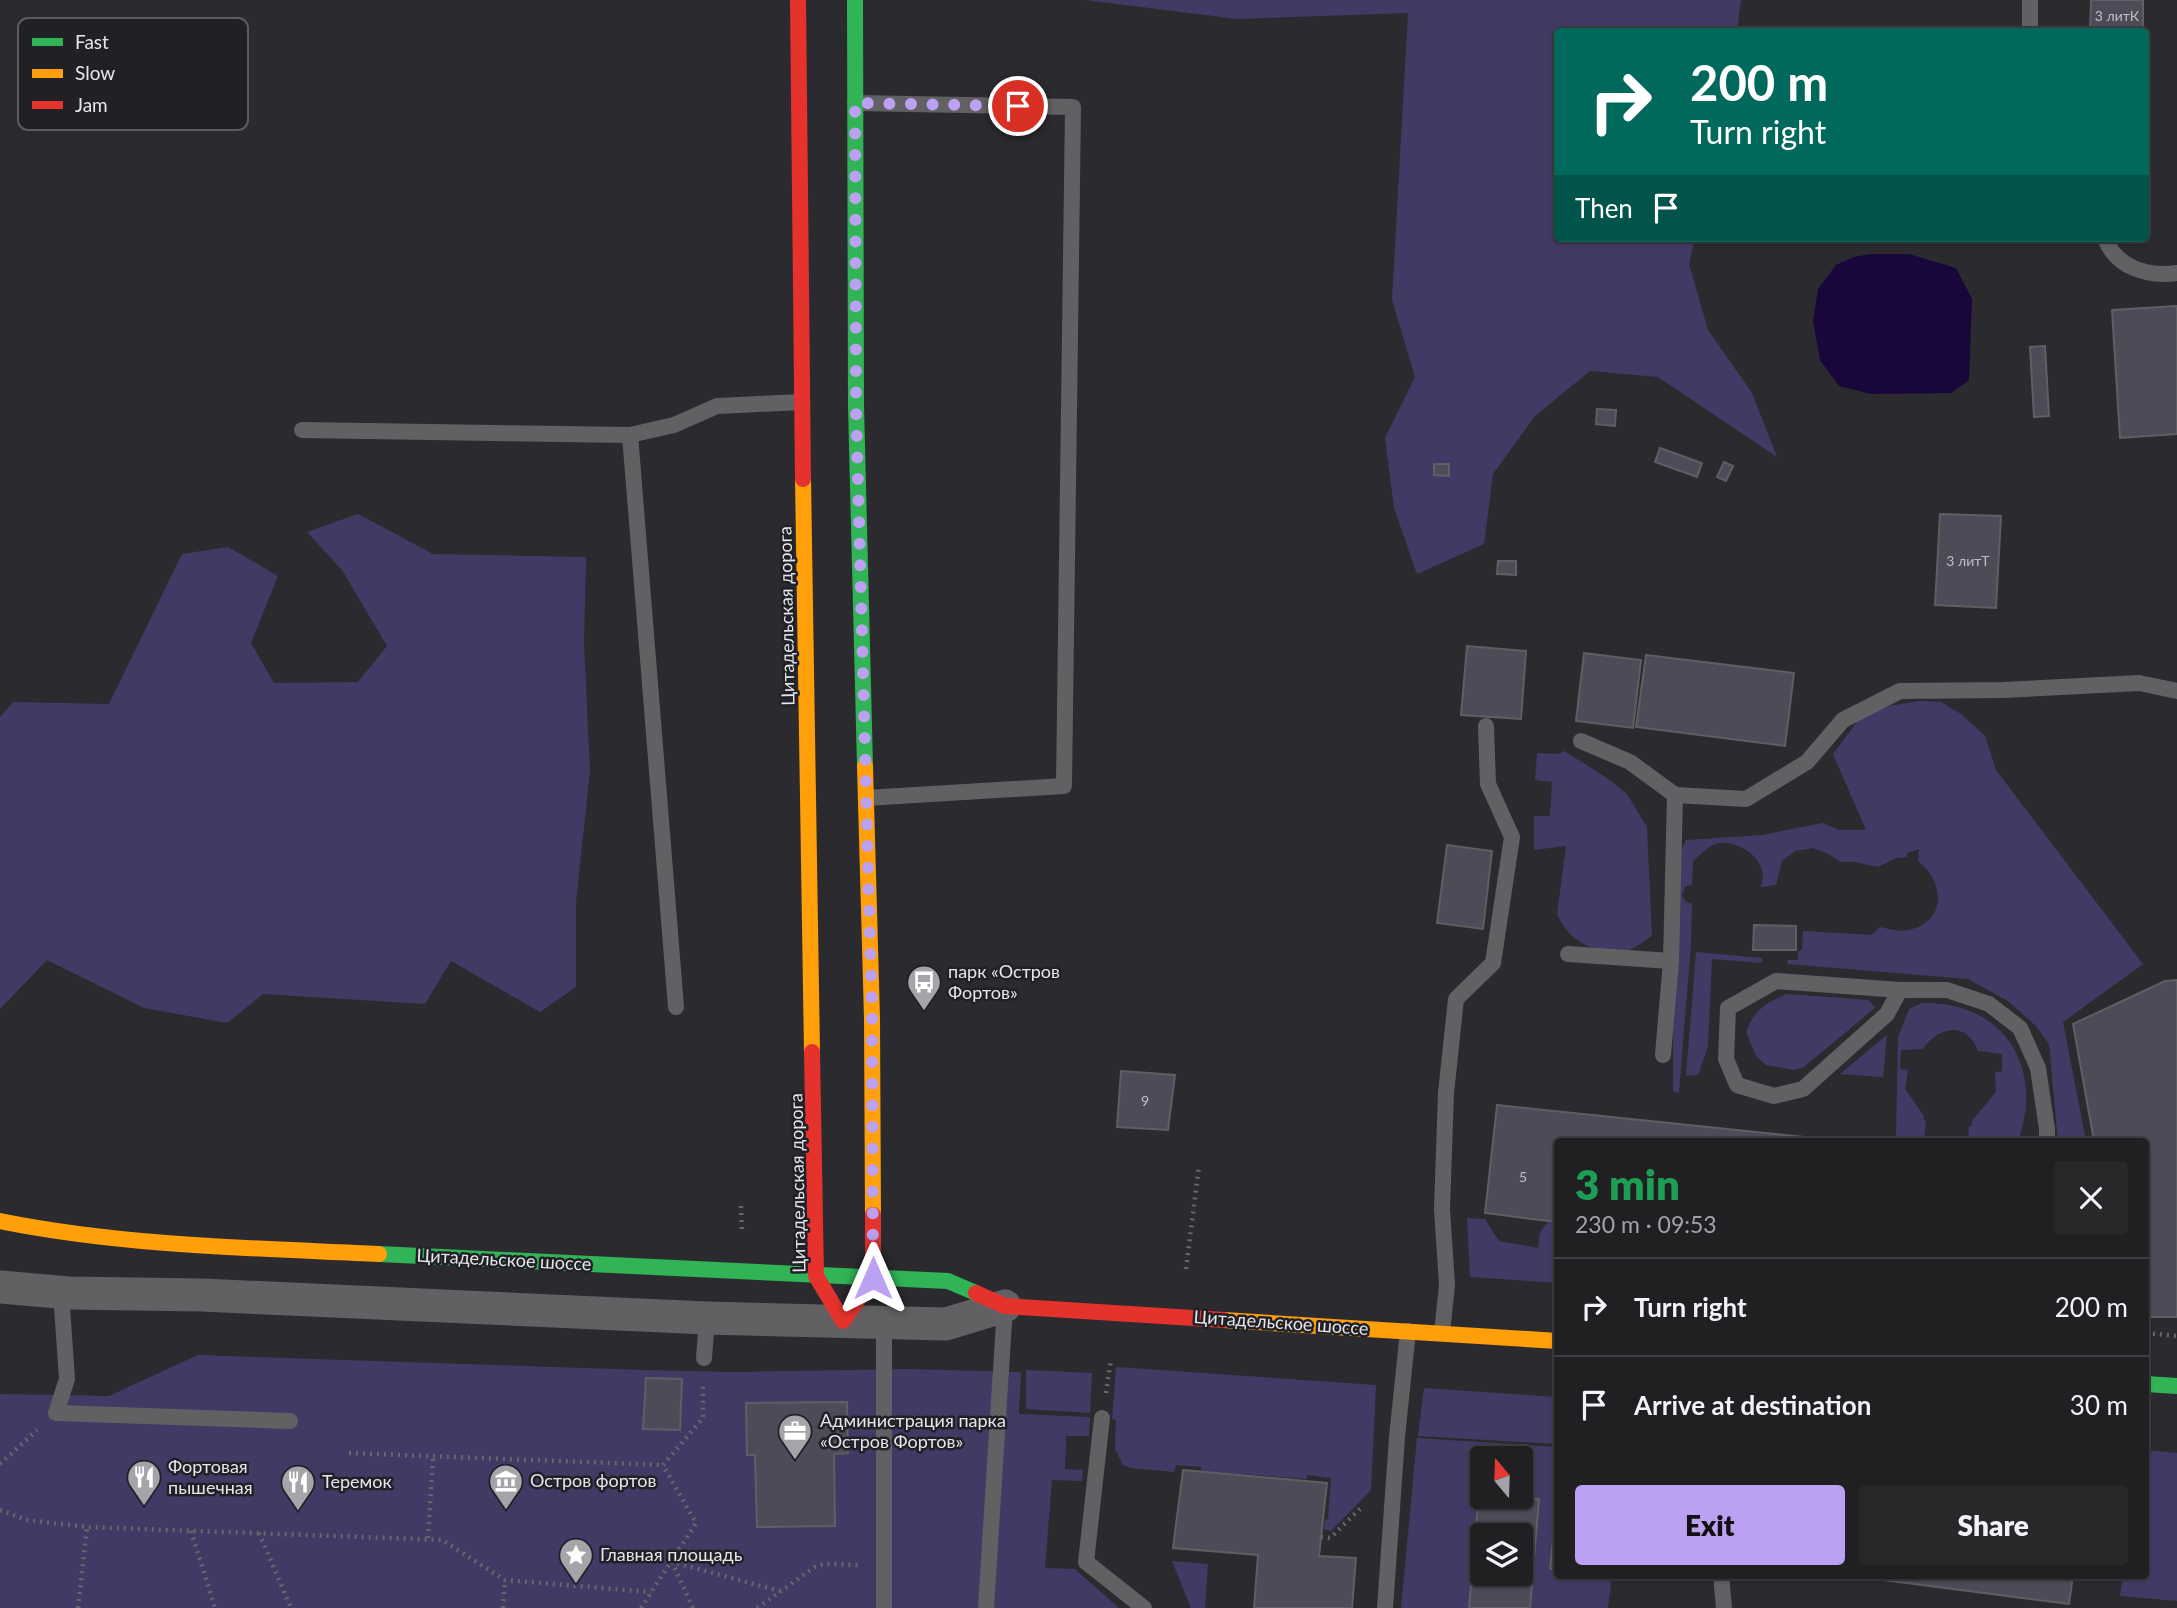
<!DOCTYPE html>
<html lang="en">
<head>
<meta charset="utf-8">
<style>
  :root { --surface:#202023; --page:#28282b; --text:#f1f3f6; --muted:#a2a3a6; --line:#3d3e41; --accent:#bca0f2 }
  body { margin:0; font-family:Lato,sans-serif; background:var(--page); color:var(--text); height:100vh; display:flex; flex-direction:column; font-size:26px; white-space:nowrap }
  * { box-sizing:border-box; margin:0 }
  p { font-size:23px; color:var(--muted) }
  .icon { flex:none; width:38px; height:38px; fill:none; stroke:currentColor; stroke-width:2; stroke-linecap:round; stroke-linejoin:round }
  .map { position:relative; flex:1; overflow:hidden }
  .sheet { position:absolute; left:1554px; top:1138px; width:595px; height:441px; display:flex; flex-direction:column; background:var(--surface); border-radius:7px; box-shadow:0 2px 5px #0004,0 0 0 2px var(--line) }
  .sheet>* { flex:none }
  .top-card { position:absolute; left:1554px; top:28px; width:595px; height:214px; border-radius:7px; box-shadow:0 2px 5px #0004,0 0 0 2px var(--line); background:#00695c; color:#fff; overflow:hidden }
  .needle { width:46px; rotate:341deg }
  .fabs { position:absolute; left:1470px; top:1446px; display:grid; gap:14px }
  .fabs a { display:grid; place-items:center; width:63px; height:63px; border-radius:7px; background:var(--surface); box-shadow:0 2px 5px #0004,0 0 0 2px var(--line); font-size:35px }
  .pin { position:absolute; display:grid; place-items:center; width:60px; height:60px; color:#fff; margin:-30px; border:4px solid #fff; border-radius:50%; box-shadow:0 2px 7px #0007 }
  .me { position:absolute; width:77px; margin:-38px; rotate:0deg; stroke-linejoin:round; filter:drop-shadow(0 0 5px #0008) }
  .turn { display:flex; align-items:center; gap:24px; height:147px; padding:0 21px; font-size:32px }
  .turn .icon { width:91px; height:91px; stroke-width:2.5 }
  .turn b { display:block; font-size:49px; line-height:60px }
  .then { display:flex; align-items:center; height:66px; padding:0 21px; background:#0003; gap:14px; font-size:26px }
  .round { display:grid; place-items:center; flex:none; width:74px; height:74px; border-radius:7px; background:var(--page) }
  .headline { display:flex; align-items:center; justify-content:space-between; height:119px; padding:0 21px }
  h1 { font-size:42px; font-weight:800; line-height:52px; color:#1e9e55 }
  .primary-button { display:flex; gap:14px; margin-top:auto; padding:14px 21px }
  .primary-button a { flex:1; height:80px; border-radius:7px; background:var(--accent); color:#111; font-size:28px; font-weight:800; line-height:80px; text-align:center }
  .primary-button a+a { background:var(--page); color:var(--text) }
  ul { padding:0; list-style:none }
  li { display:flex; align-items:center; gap:21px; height:98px; padding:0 21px; border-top:2px solid var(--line) }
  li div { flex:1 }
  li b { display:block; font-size:26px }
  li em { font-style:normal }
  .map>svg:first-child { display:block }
  .green { fill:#423a65 }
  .water { fill:#19063a }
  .building { fill:#4e4b59; stroke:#5f5f63; stroke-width:2; fill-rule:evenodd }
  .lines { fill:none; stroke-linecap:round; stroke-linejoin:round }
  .path { stroke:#676769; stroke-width:4.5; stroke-dasharray:2 5; stroke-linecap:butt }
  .lane { stroke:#616164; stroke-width:16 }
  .street { stroke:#616164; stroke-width:33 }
  .fast { stroke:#30b455; stroke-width:16 }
  .slow { stroke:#ff9f0a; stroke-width:16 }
  .jam { stroke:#e5322d; stroke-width:16 }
  .route { stroke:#bca0f2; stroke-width:12; stroke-dasharray:0 21.6 }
  .labels { text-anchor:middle; stroke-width:5; stroke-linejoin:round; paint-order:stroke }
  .number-label { font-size:14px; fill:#bfbec6 }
  .street-label { font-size:18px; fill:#e5e5ea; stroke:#202027 }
  .poi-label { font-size:18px; fill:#e5e5ea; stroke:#202027; text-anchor:start }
  .key { fill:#202027; stroke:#5b5b62; stroke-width:2 }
  .key-label { font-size:19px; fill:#e5e5ea }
</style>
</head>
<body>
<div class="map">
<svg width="2177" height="1608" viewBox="0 0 2177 1608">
  <rect width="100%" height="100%" fill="#2b2b2f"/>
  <g class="green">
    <path d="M1085 0H1741L1737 31 1558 32V238H1695L1689 264 1708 330 1752 393 1777 457 1658 377 1590 371 1535 416 1493 474 1484 544 1417 574 1394 508 1385 438 1415 377 1392 300 1408 13 1238 19Z"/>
    <path d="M358 514 433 554 586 557 584 644 590 771 576 902V987L540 1012 451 961 425 1004 263 994 227 1023 144 1008 47 960 0 1009V717L13 702 109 704 182 554 228 547 278 576 251 643 274 683 358 682 387 646 342 570 307 532Z"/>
    <path d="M1919 701 1941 702 1961 714 1985 736 1996 770 2143 964 2063 1022 2086 1141H2058L2049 1044 2036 1026 2008 1001 1968 979 1787 964 1788 960H1798V952L1802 949 1803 931 1872 935 1880 927C1890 929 1899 932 1909 930 1947 921 1945 882 1918 861L1919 849 1907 853V857L1896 858 1878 867 1855 862H1841L1828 854 1813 848 1795 851 1782 861 1776 885 1760 887C1773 862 1738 837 1715 844 1707 847 1699 856 1693 861L1692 884 1685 887 1682 896 1686 902 1692 904 1691 943 1679 1093 1673 1091 1674 866 1686 840 1762 835 1822 823 1839 830H1866L1833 754 1862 715 1889 706Z"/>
    <path d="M1564 751 1607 778 1627 794 1647 827 1652 936C1643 941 1634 950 1623 952 1618 954 1613 952 1607 951 1582 947 1568 937 1557 914L1566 846 1534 850V816H1550L1552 782 1535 780 1537 753 1558 754Z"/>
    <path d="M1696 952 1762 958V963L1712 959 1708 1046 1698 1075 1686 1076Z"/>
    <path d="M1787 994 1869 1000 1875 1008 1804 1067 1794 1070 1766 1065 1756 1056 1746 1032C1754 1010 1766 1003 1787 994Z"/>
    <path d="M1922 1003C2003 1001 2045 1066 2018 1141H1968L1969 1127 1972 1126V1121L1996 1092 1995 1073 2002 1071V1054L1978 1051C1967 1021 1939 1026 1923 1049L1901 1050 1900 1069 1908 1070 1905 1089 1924 1116 1923 1119 1926 1121 1924 1141 1896 1140 1898 1038 1909 1009Z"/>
    <path d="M1887 1035 1883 1077 1840 1074Z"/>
    <path d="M1467 1218 1485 1219 1499 1241 1538 1248 1540 1232 1548 1222 1557 1223V1283L1470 1277Z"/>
    <path d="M198 1355 644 1370 731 1372 907 1369 1021 1372 1019 1414 1090 1417 1089 1436H1066L1065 1469 1083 1470 1082 1481 1052 1480 1045 1568 1075 1569 1119 1608H0V1394L109 1396Z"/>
    <path d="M1116 1367 1376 1385 1371 1490 1331 1531 1324 1529 1325 1520 1328 1519 1331 1478 1307 1475V1479L1201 1471V1467L1176 1465 1174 1472 1131 1468 1123 1465 1115 1449 1116 1420 1112 1419Z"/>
    <path d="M1026 1370 1092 1373 1090 1413 1026 1409Z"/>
    <path d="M1424 1388 1557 1397V1444L1418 1436Z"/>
    <path d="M1417 1438 1557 1447V1531L1555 1530 1558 1575H1612L1608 1608H1530L1539 1500 1504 1496H1521V1458H1482V1494L1479 1495 1469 1608H1401Z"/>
    <path d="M2146 1450 2177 1453V1601L2120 1596 2123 1575H2146Z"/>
    <path d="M1172 1561 1208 1564 1205 1608H1191Z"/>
  </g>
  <path class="water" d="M1871 254H1909L1956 268 1972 299 1969 380 1951 393 1871 394 1839 386 1820 360 1813 321 1818 289 1836 265 1853 257Z"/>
  <g class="building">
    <path d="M2091 0H2143V32H2090Z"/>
    <path d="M2177 306V434L2120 438 2112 310Z"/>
    <path d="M2045 346 2049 416 2034 417 2030 347Z"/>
    <path d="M1597 409 1616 410 1615 426 1596 424Z"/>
    <path d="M1660 448 1702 463 1697 477 1655 462Z"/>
    <path d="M1724 462 1733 466 1726 481 1717 477Z"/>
    <path d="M1434 464H1449V476L1434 475Z"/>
    <path d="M1940 514 2001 516 1996 608 1935 605Z"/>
    <path d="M1498 561H1516V575L1497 574Z"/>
    <path d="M1467 646 1526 651 1521 719 1461 715Z"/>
    <path d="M1584 653 1641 660 1633 728 1576 721Z"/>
    <path d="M1646 655 1794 673 1785 746 1636 727Z"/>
    <path d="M1447 845 1492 851 1483 929 1437 923Z"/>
    <path d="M1754 925 1796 926V950H1753Z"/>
    <path d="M2177 980V1317H2146V1141H2094L2073 1024 2165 981Z"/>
    <path d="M1121 1071 1175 1075 1168 1130 1117 1127Z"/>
    <path d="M1497 1105 1525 1108 1842 1141H1558V1222L1531 1219 1485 1213Z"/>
    <path d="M646 1378 682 1379 680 1430 643 1429Z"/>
    <path d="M847 1402 848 1453 834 1454 835 1526 757 1527 755 1455H747L746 1403Z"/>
    <path d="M1183 1470 1327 1483 1319 1556 1356 1558 1352 1608H1254L1258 1555 1173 1548Z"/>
    <path d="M1479 1494 1482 1496 1539 1499 1530 1608H1469ZM1482 1535H1521V1573H1482Z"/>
    <path d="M1554 1530 1558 1531V1570L1550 1569Z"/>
    <path d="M1844 1575H2073L2069 1604Z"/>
  </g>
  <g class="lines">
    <g class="path">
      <path d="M741 1206 742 1232"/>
      <path d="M1186 1269 1199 1166"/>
      <path d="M2146 1333 2177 1336"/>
      <path d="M1106 1393 1111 1359"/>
      <path d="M349 1453 663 1465"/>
      <path d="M0 1464 37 1430"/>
      <path d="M0 1510 27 1520 87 1527 442 1540 505 1580 651 1592"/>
      <path d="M191 1531 215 1608"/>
      <path d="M259 1533 291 1608"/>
      <path d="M1321 1537 1330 1538 1363 1506"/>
      <path d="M428 1538 433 1458"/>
      <path d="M78 1608 87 1527"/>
      <path d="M503 1608 505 1580"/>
      <path d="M641 1608 696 1523 663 1465 703 1418V1382"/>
      <path d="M693 1608 672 1562 780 1591"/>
      <path d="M757 1608 815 1567 824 1564 859 1565"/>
    </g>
    <g class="lane">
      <path d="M2030 32V0"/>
      <path d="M855 103 1073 107 1064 786 866 798"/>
      <path d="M2105 238C2116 268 2148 277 2177 273"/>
      <path d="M302 430 630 435 676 1007"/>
      <path d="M630 435 674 425 717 406 802 402"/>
      <path d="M1581 741 1630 762 1675 795"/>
      <path d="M1568 954 1671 961"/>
      <path d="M1900 990 1887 1014 1803 1089 1774 1096 1737 1085 1726 1059 1728 1008 1776 981 1900 990H1947L1989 1004 2020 1028 2038 1068 2047 1129V1141"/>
      <path d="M1663 1055 1671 961 1675 795 1746 799 1807 762 1843 720 1900 691 2003 690 2139 683 2177 691"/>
      <path d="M61 1292 67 1379 56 1413 290 1421"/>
      <path d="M884 1322V1608"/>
      <path d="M1442 1333 1447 1285 1442 1209 1446 1093 1456 999 1493 963 1512 837 1488 784 1486 726"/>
      <path d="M704 1358 707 1318"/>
      <path d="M1102 1418 1086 1562 1144 1608"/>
      <path d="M1721 1575 1724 1608"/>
      <path d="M986 1608 1005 1306"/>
      <path d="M1385 1608 1397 1437 1408 1331"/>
    </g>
    <path class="street" d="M0 1287 69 1293 202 1295 707 1318 946 1324 1005 1306"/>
    <g class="fast">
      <path d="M855 0 856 406 865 766"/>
      <path d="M379 1254 948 1281 976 1293"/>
      <path d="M2146 1384 2177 1386"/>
    </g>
    <g class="slow">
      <path d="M803 479 812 1052"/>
      <path d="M865 766 872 1018 873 1215"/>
      <path d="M0 1221C124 1246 253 1248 379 1254"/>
      <path d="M1224 1320 1558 1341"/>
    </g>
    <g class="jam">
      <path d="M798 0 803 479"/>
      <path d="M812 1052 816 1276 843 1321 873 1278V1215"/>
      <path d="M976 1293 1005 1306 1224 1320"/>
    </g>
  </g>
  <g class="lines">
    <path class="route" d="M873 1278 872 1018 856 406 855 103 1018 106"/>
  </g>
  <defs>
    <g id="bus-pin" transform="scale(1.75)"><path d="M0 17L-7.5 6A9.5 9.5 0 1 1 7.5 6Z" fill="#a4a4a9" stroke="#202027"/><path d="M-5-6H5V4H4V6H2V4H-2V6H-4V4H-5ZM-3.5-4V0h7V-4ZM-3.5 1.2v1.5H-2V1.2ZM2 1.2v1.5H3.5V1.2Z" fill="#fff"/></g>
    <g id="office-pin" transform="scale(1.75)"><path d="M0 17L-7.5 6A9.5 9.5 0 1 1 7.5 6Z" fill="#a4a4a9" stroke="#202027"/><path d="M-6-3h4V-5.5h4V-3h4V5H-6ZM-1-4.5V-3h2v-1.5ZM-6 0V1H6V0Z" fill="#fff"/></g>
    <g id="restaurant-pin" transform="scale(1.75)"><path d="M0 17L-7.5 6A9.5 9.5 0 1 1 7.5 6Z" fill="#a4a4a9" stroke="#202027"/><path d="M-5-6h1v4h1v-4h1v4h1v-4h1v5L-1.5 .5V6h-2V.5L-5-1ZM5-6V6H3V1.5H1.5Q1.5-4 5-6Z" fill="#fff"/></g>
    <g id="museum-pin" transform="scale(1.75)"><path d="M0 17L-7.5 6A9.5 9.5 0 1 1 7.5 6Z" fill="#a4a4a9" stroke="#202027"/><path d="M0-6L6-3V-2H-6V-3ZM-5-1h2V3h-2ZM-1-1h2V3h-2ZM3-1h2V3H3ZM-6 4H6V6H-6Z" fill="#fff"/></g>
    <g id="sight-pin" transform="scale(1.75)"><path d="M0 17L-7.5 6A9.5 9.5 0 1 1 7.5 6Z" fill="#a4a4a9" stroke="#202027"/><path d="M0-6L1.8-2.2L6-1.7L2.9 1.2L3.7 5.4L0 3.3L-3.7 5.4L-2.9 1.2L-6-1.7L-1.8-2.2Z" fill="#fff"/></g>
  </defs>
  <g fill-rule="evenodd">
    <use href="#bus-pin" x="924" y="982"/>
    <use href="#office-pin" x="795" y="1431"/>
    <use href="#restaurant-pin" x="144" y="1477"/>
    <use href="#museum-pin" x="506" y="1481"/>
    <use href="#restaurant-pin" x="298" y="1482"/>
    <use href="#sight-pin" x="576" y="1555"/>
  </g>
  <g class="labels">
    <g class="number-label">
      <text x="2117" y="21">3 литК</text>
      <text x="1968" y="566">3 литТ</text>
      <text x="1145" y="1106">9</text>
      <text x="1523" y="1182">5</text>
    </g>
    <g class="street-label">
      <text transform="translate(787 616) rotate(-91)" y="6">Цитадельская дорога</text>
      <text transform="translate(798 1183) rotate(-91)" y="6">Цитадельская дорога</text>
      <text transform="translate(504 1260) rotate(3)" y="6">Цитадельское шоссе</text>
      <text transform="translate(1281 1323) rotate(4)" y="6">Цитадельское шоссе</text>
    </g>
    <g class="poi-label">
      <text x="948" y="978">парк «Остров<tspan x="948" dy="21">Фортов»</tspan></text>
      <text x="820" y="1427">Администрация парка<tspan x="820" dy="21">«Остров Фортов»</tspan></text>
      <text x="168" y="1473">Фортовая<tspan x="168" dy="21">пышечная</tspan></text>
      <text x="530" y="1487">Остров фортов</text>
      <text x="322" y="1488">Теремок</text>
      <text x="600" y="1561">Главная площадь</text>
    </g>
  </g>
  <rect x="18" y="18" width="230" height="112" rx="10" class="key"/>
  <rect x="32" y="38" width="31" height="8" fill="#30b455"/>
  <rect x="32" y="69" width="31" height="9" fill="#ff9f0a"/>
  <rect x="32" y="101" width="31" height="8" fill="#e5322d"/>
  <g class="key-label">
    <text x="75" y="49">Fast</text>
    <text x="75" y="80">Slow</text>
    <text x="75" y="112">Jam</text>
  </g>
</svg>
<div class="fabs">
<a><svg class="needle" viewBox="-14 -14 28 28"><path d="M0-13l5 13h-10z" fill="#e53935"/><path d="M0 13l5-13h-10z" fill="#a2a3a6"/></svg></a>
<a><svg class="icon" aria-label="layers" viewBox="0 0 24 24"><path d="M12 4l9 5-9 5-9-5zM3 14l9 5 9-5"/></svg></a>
</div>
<div class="pin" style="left:1018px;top:106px;background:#d93025"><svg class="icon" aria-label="arrive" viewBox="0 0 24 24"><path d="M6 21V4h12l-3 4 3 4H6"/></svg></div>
<svg class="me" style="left:873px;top:1278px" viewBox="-20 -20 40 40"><path d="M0-17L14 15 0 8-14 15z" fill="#bca0f2" stroke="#fff" stroke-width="4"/></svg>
<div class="top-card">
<div class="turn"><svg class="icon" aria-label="right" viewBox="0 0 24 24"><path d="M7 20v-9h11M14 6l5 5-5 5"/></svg><div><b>200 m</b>Turn right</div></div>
<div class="then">Then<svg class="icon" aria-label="arrive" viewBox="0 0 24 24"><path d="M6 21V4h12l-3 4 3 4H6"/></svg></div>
</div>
<section class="sheet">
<div class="headline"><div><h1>3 min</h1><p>230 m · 09:53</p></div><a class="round"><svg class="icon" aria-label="close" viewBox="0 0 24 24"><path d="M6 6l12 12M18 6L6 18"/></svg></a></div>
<ul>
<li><svg class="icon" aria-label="right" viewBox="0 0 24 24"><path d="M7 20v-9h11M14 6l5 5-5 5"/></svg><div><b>Turn right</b></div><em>200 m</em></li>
<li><svg class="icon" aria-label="arrive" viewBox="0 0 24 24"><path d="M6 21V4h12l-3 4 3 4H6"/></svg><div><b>Arrive at destination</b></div><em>30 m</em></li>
</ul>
<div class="primary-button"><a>Exit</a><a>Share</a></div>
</section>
</div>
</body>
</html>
